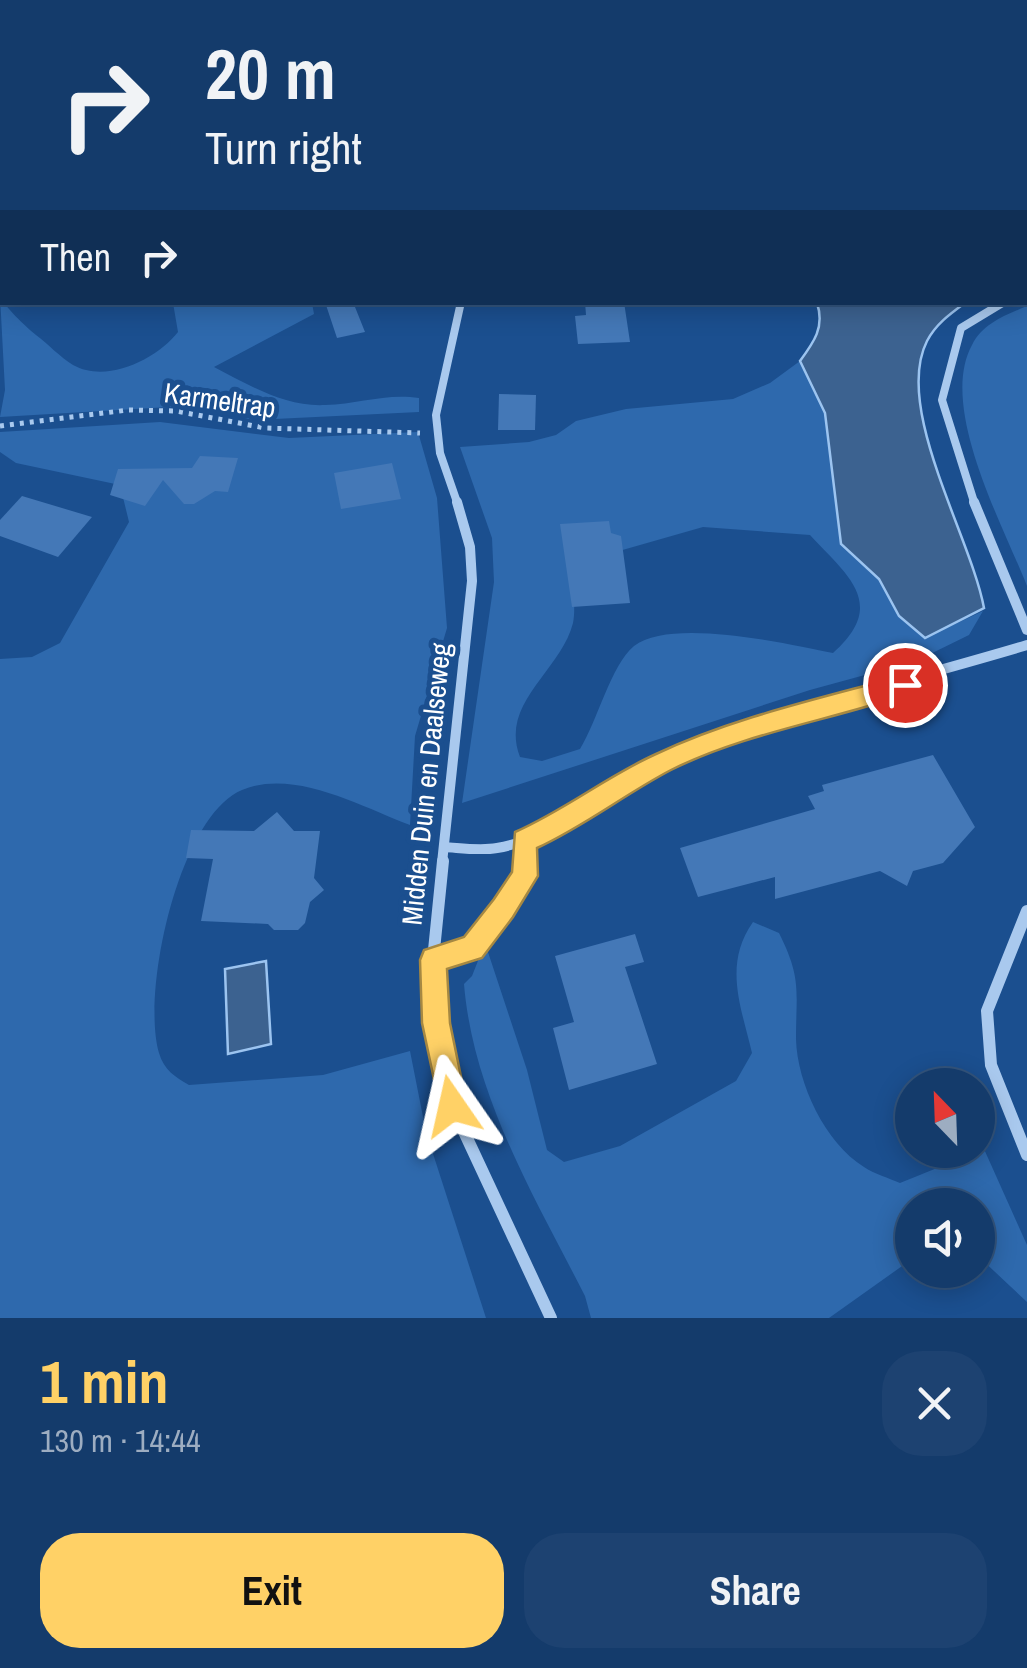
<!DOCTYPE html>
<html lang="en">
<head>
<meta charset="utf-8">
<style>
  :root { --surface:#143b6b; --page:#1d4271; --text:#f1f3f6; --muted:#9dadc1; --line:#33557e; --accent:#ffd166 }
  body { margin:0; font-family:"Archivo Narrow",sans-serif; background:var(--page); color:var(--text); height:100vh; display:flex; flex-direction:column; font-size:38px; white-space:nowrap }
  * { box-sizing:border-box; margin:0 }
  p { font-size:32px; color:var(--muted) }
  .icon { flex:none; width:55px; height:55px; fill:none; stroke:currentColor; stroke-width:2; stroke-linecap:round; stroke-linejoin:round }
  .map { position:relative; height:1318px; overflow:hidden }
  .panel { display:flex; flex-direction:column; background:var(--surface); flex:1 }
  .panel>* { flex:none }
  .top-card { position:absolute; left:0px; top:0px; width:1028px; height:305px; box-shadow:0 5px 25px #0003,0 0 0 2px var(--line); background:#143b6b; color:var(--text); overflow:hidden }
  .needle { width:65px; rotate:337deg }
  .buttons { position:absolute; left:895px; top:1068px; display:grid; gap:20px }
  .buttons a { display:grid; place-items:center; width:100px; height:100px; border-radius:50%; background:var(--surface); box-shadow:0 5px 25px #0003,0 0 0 2px var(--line); font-size:50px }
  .pin { position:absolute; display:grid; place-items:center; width:85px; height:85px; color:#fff; margin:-42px; border:5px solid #fff; border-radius:50%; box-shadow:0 2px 10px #0007 }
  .me { position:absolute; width:110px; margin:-55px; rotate:349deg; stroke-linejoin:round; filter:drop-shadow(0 0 8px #0008) }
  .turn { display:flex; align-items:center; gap:35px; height:210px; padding:0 40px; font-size:45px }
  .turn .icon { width:130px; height:130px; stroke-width:2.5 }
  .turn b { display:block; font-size:70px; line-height:85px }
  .then { display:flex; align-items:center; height:95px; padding:0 40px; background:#0003; gap:20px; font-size:38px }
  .round { display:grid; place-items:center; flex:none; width:105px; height:105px; border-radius:40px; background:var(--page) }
  .head { display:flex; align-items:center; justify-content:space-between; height:170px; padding:0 40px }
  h1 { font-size:60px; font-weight:800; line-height:75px; color:var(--accent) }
  .action { display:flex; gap:20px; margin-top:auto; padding:20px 40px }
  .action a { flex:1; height:115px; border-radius:40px; background:var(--accent); color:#111; font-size:40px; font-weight:800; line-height:115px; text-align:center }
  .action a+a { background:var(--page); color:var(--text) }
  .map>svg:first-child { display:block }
  .green { fill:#2e69ad; fill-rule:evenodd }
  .water { fill:#3c6290; stroke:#9cc4f0; stroke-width:2.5 }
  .building { fill:#4478b7 }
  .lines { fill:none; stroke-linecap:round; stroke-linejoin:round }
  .path-far1 { stroke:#a9c9ee; stroke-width:4; stroke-dasharray:2.5 5; stroke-linecap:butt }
  .path { stroke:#a9c9ee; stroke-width:5; stroke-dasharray:4 6; stroke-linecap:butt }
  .service-far1 { stroke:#a9c9ee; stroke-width:8 }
  .service { stroke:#a9c9ee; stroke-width:10 }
  .minor-far3 { stroke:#a9c9ee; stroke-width:6 }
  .minor-far2 { stroke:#a9c9ee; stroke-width:8 }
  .minor-far1 { stroke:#a9c9ee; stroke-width:10 }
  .minor { stroke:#a9c9ee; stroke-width:12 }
  .route { fill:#ffd166; stroke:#a68842; stroke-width:2.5 }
  .labels { text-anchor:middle; stroke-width:10; stroke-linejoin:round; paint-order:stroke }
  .street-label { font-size:28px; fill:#fff; stroke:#1b4f8f }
</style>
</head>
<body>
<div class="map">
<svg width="1027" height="1318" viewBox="0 0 1027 1318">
  <rect width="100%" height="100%" fill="#1b4f8f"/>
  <g class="green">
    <path d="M0 296C5 307 24 325 36 335 48 344 60 357 73 365 107 384 157 359 178 332L173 303H312L314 314 214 367C249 385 285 407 325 405 359 404 386 393 419 398V412L254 420 186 406 0 417 5 390Z"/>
    <path d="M1027 306V586C1003 525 938 407 972 345 983 323 1006 315 1027 306Z"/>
    <path d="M800 361 825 413 842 544 879 579 899 616 925 638 983 611 969 635 916 661 810 690 462 803 494 582 492 538 460 447 529 442 556 435 576 421 626 409 733 399 770 383ZM703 527 810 535C848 576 888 604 833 653 788 644 671 617 634 646 611 665 597 722 580 749L542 761 520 757C499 703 561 671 573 623 577 603 570 573 569 552L619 551Z"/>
    <path d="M160 422 289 438 418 432 437 498 447 628 415 736 410 825C362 807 294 768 242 790 179 816 141 992 159 1053 164 1070 175 1077 189 1085L323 1075 410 1051 426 1132 486 1318H0V659L32 657 60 643 129 522 120 485 16 463 0 452V432Z"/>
    <path d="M753 922 779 933C802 979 796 991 796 1039 797 1083 825 1143 864 1167 874 1174 889 1178 900 1183L984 1149 1027 1245V1302L978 1256V1205H912V1259L829 1318H591L585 1296C535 1198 473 1095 464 984L472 976 485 943 527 1070 547 1150 564 1162 620 1146 736 1081 752 1053C741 1006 723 965 753 922Z"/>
  </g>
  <g class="water">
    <path d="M817 303H965C950 314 936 324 927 341 893 408 971 537 984 608L925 638 899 616 879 579 841 544 825 413 800 361C814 342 825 327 817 303Z"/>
    <path d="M266 961 271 1044 228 1054 225 969Z"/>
  </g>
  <g class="building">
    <path d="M325 302H353L365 332 337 338Z"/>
    <path d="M585 302H624L630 342 578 344 575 316 586 315Z"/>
    <path d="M499 394 536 395 535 430H498Z"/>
    <path d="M200 456 238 458 228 492 215 491 194 504H184L163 480 145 506 110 495 118 469 192 468Z"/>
    <path d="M392 463 401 499 341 509 334 473Z"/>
    <path d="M22 496 92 517 58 557 0 536V520Z"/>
    <path d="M609 521 611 533 621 536 630 603 572 607 560 524Z"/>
    <path d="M933 755 975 827 943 863 913 871 907 886 880 871 775 899V877L698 897 680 848 815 809 808 796 824 791 822 785Z"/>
    <path d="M277 812 294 831H320L314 878 324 890 310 902 305 923 298 930H274L268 924 201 921 213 859 186 858 191 830 254 831Z"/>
    <path d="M635 934 644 962 625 967 657 1064 569 1090 553 1028 574 1022 555 956Z"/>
  </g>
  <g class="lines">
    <path class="path-far1" d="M975 0 979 2"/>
    <path class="path" d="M0 426 128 410 176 411 265 428 420 433"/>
    <path class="service-far1" d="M525 841V863"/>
    <path class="service" d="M433 960 472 949 525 876V861"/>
    <path class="minor-far3" d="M1025 13 1027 17"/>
    <g class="minor-far2">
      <path d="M458 505 440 453 436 415 461 302"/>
      <path d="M975 505 942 400 961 328 1004 302"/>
    </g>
    <g class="minor-far1">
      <path d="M974 502 1027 630"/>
      <path d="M444 847C461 848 480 851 497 848 562 837 607 787 665 761 779 710 907 681 1027 645"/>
      <path d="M442 863 472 581 470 547 457 502"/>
    </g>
    <g class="minor">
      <path d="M443 861 433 960 436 1023 452 1106 551 1318"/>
      <path d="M1027 911 987 1011 991 1065 1027 1155"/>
    </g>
  </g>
  <path class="route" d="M905 675 917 685 913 692C834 720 747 732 671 770 625 794 585 826 537 848L538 876 513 917 482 958 447 969 450 1023 467 1106 463 1117 452 1121 442 1117 422 1023 420 960 424 950 464 937 494 899 512 872 515 832C565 810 607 776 656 754 734 717 822 698 905 675Z"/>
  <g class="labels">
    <g class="street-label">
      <text transform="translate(220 400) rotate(8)" y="10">Karmeltrap</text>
      <text transform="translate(426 784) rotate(-84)" y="10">Midden Duin en Daalseweg</text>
    </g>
  </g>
</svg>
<div class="buttons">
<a><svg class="needle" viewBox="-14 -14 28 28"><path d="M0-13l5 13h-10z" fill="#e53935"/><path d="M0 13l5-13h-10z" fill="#9dadc1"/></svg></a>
<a><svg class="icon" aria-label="sound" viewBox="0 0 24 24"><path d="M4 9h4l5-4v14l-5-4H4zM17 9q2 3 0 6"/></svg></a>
</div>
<div class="pin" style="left:905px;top:685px;background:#d93025"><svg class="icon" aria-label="arrive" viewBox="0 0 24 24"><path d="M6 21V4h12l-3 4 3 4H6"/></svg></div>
<svg class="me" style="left:452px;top:1106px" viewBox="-20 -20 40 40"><path d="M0-17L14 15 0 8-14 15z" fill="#ffd166" stroke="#fff" stroke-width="4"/></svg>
<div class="top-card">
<div class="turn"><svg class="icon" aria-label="right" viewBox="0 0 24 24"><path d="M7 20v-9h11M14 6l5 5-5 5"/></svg><div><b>20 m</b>Turn right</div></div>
<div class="then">Then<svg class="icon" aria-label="right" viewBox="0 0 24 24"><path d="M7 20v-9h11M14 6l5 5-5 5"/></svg></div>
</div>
</div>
<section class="panel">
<div class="head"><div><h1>1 min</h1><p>130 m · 14:44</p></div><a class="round"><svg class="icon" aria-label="close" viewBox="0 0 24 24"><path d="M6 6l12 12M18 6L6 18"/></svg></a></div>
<div class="action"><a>Exit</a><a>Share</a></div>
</section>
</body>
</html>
